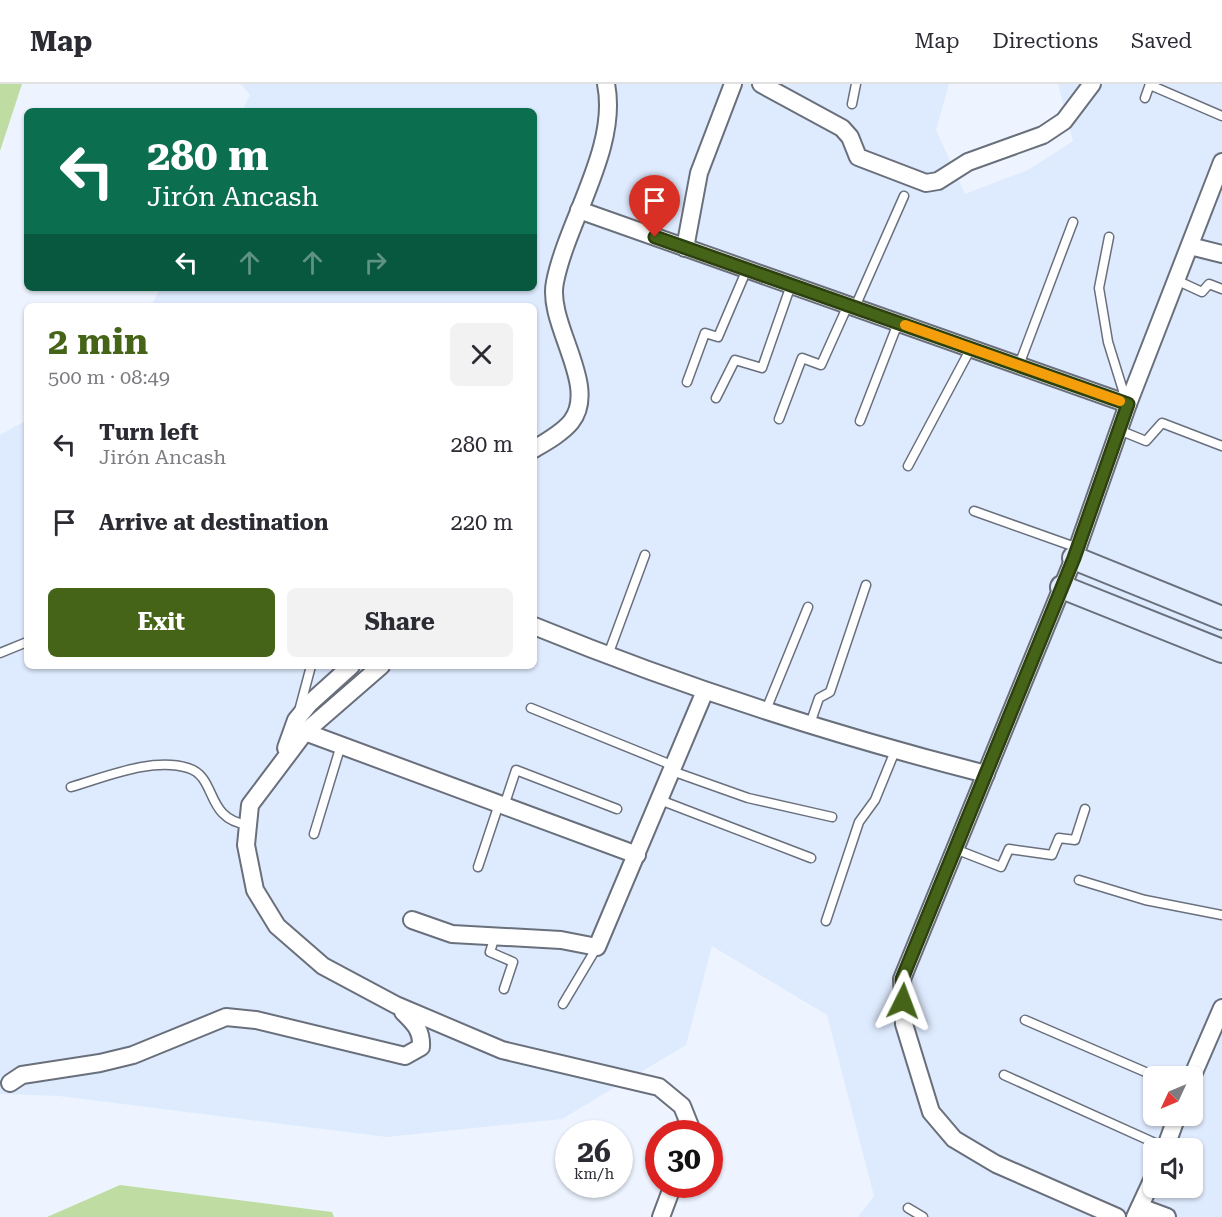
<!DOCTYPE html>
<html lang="en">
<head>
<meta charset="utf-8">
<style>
  :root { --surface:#fff; --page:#f2f2f3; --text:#2b2b33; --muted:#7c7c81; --line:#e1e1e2; --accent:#456418 }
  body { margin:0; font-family:"Roboto Serif",serif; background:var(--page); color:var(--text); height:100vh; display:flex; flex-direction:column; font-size:22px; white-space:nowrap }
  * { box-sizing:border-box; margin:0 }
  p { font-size:20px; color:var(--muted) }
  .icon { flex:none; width:33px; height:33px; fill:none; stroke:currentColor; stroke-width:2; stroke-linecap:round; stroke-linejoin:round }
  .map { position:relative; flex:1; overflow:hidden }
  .sheet { position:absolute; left:24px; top:219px; width:513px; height:366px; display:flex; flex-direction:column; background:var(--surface); border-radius:9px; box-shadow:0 2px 4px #0004 }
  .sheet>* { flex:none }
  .banner { position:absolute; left:24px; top:24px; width:513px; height:183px; border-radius:9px; box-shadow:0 2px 4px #0004; background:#0b6e4f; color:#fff; overflow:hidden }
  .needle { width:39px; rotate:226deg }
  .buttons { position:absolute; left:1143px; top:982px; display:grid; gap:12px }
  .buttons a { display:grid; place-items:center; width:60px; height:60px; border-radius:9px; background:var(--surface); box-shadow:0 2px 4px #0004; font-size:30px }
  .speed { position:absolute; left:555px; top:1036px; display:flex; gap:12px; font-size:30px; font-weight:700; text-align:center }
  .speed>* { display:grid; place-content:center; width:78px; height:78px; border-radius:50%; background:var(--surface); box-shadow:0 2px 4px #0004; line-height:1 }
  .speed small { font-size:15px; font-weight:400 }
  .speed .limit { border:9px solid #d22; background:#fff; color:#111 }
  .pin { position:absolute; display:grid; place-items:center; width:51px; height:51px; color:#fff; margin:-62px -26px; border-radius:50% 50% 50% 0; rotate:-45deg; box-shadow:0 0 6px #0007 }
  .pin .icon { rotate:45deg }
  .me { position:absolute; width:66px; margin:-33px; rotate:3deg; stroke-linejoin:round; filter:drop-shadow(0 0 4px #0008) }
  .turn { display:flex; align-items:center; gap:21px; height:126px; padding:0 24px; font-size:27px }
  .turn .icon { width:78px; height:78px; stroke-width:2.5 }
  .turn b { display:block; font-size:42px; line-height:51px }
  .lanes { display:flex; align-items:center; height:57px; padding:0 24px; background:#0003; justify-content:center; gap:30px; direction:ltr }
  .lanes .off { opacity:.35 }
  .round { display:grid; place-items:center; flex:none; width:63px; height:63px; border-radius:9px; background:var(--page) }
  .headline { display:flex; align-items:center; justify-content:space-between; height:102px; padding:0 24px }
  h1 { font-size:36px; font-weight:700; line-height:45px; color:var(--accent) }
  .primary-button { display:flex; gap:12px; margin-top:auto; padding:12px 24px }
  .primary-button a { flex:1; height:69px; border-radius:9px; background:var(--accent); color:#fff; font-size:24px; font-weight:700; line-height:69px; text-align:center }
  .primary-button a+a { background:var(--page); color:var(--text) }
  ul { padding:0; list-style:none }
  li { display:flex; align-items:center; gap:18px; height:78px; padding:0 24px }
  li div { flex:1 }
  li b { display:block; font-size:22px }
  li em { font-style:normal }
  header { display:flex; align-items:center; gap:36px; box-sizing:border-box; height:84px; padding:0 30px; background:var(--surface); border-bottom:2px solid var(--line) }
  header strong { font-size:28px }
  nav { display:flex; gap:33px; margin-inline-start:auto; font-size:21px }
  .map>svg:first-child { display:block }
  .built { fill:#deeafe; fill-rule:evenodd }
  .green { fill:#bfdca2 }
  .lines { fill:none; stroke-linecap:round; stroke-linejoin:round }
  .lane-casing { stroke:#69707c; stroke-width:11 }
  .street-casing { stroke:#69707c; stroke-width:20 }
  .secondary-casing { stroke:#69707c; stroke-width:26 }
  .lane { stroke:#fff; stroke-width:8 }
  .street { stroke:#fff; stroke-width:16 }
  .secondary { stroke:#e1ecff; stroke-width:22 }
  .route-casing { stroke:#2d4110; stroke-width:15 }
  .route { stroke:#456418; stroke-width:10 }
  .slow { stroke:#f59e0b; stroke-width:10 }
</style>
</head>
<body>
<header>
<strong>Map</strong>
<nav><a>Map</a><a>Directions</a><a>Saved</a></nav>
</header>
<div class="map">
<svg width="1222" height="1133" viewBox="0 0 1222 1133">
  <rect width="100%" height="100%" fill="#edf4ff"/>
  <path class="built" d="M241 0H949L936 46 965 110 1028 86 1073 57 1058 0H1222V1133H858L874 1112 827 931 712 862 686 961 562 1035 387 1053 59 1012 0 1010V351L27 336V582H534V222H151L160 204H534V27H242L250 11ZM1154 993H1192V1032H1154ZM1154 1065H1192V1104H1154Z"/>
  <g class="green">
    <path d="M0 0H22L0 67Z"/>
    <path d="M120 1101 332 1128 334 1133H47Z"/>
  </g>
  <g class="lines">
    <g class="lane-casing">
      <g id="lane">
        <path d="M1150 1 1222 32"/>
        <path d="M1145 14 1150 0"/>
        <path d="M852 20 856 0"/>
        <path d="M1109 153 1099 204 1108 258 1126 316"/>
        <path d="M1176 196 1202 208 1209 200 1222 205"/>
        <path d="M855 223 904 112"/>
        <path d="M1019 281 1073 138"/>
        <path d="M687 298 705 249 718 253 747 185"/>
        <path d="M716 314 735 276 762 284 791 201"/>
        <path d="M779 335 802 274 821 281 848 221"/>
        <path d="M860 337 898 239"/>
        <path d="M1119 346 1146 357 1162 339 1222 362"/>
        <path d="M908 382 971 264"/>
        <path d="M974 427 1078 464"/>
        <path d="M0 569 27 558"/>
        <path d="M608 571 645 471"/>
        <path d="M531 624 674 682"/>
        <path d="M766 626 808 523"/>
        <path d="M299 627 311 582"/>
        <path d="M810 640 819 614 830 608 866 501"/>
        <path d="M672 687 748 714 832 733"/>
        <path d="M71 703C106 693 152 673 188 684 218 693 204 735 248 741"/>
        <path d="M660 716 811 774"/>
        <path d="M504 722 516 686 617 725"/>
        <path d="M314 750 341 661"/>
        <path d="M955 765 1001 783 1009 765 1052 771 1059 754 1075 756 1085 725"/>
        <path d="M478 783 499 720"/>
        <path d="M1079 796 1145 816 1222 831"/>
        <path d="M826 837 859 738 875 716 895 667"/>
        <path d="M495 852 490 868 513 878 504 905"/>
        <path d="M563 920 597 863"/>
        <path d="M1025 936 1157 993"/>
        <path d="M1004 991 1166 1064"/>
        <path d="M908 1124 923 1133"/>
      </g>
    </g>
    <g class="street-casing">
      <g id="street">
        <path d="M761 0 842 44 850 53 858 73 926 99 938 97 968 78 1043 51 1064 37 1092 0"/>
        <path d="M579 126 1128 320"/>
        <path d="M1190 162 1222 170"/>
        <path d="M685 164 699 89 733 0"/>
        <path d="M534 365C546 358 562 349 571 338 600 302 546 240 555 198 567 137 619 63 606 0"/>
        <path d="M534 542C681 602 832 651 986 690"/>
        <path d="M381 582 305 648 250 721 246 761 255 806 277 842 323 882 396 921 502 966 659 1003 682 1022 690 1042 689 1050"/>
        <path d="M305 648 637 771"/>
        <path d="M286 664 296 636 310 619 351 582"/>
        <path d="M412 836 452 850 561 856 597 863 705 607"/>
        <path d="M1192 993 1222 924"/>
        <path d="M10 999 22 991 100 979 133 971 226 933 256 936 405 972 421 963C422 946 414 939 403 928"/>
        <path d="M1165 1065 1177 1032"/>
        <path d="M1140 1123 1167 1133"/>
        <path d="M661 1133 673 1101"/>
        <path d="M1117 1133 996 1080 954 1055 931 1028 904 940 902 895 1074 474 1128 320 1222 78"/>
        <path d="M1135 1133 1154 1092"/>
      </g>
    </g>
    <g class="secondary-casing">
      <g id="secondary">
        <path d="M1074 474 1222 534"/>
        <path d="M1062 503 1222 567"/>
      </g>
    </g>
    <use href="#lane" class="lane"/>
    <use href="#street" class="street"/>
    <use href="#secondary" class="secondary"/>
  </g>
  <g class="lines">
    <g class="route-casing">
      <path id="route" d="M655 153 1128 320 1074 474 902 895 903 917"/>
    </g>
    <use href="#route" class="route"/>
    <path class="slow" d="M905 241 1120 317"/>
  </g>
</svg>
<div class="buttons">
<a><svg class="needle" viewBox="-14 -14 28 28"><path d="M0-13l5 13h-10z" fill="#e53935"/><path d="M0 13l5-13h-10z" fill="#7c7c81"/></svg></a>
<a><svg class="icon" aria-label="sound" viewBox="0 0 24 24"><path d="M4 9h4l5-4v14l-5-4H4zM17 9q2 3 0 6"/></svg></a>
</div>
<div class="speed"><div>26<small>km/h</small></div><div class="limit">30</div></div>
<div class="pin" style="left:655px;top:153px;background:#d93025"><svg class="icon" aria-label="arrive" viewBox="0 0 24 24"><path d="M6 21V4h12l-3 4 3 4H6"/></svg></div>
<svg class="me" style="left:903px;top:917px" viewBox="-20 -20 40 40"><path d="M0-17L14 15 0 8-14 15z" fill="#456418" stroke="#fff" stroke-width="4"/></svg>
<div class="banner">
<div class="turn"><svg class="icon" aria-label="left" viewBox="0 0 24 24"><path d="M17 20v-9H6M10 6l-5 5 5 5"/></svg><div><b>280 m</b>Jirón Ancash</div></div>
<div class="lanes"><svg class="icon" aria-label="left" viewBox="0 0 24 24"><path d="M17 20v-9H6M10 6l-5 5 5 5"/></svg><svg class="icon off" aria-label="ahead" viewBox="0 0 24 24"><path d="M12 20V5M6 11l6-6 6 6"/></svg><svg class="icon off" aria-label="ahead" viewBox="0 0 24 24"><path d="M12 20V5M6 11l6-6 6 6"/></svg><svg class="icon off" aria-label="right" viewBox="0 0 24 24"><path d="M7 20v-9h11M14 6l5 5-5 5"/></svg></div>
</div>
<section class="sheet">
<div class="headline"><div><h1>2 min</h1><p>500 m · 08:49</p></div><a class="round"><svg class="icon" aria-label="close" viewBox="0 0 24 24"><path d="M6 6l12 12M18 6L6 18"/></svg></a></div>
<ul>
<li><svg class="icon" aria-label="left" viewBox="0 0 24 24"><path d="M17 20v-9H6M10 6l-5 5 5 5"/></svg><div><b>Turn left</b><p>Jirón Ancash</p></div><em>280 m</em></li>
<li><svg class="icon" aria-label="arrive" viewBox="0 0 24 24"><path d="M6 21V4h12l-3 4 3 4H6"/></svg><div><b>Arrive at destination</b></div><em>220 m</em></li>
</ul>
<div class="primary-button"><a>Exit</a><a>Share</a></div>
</section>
</div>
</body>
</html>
